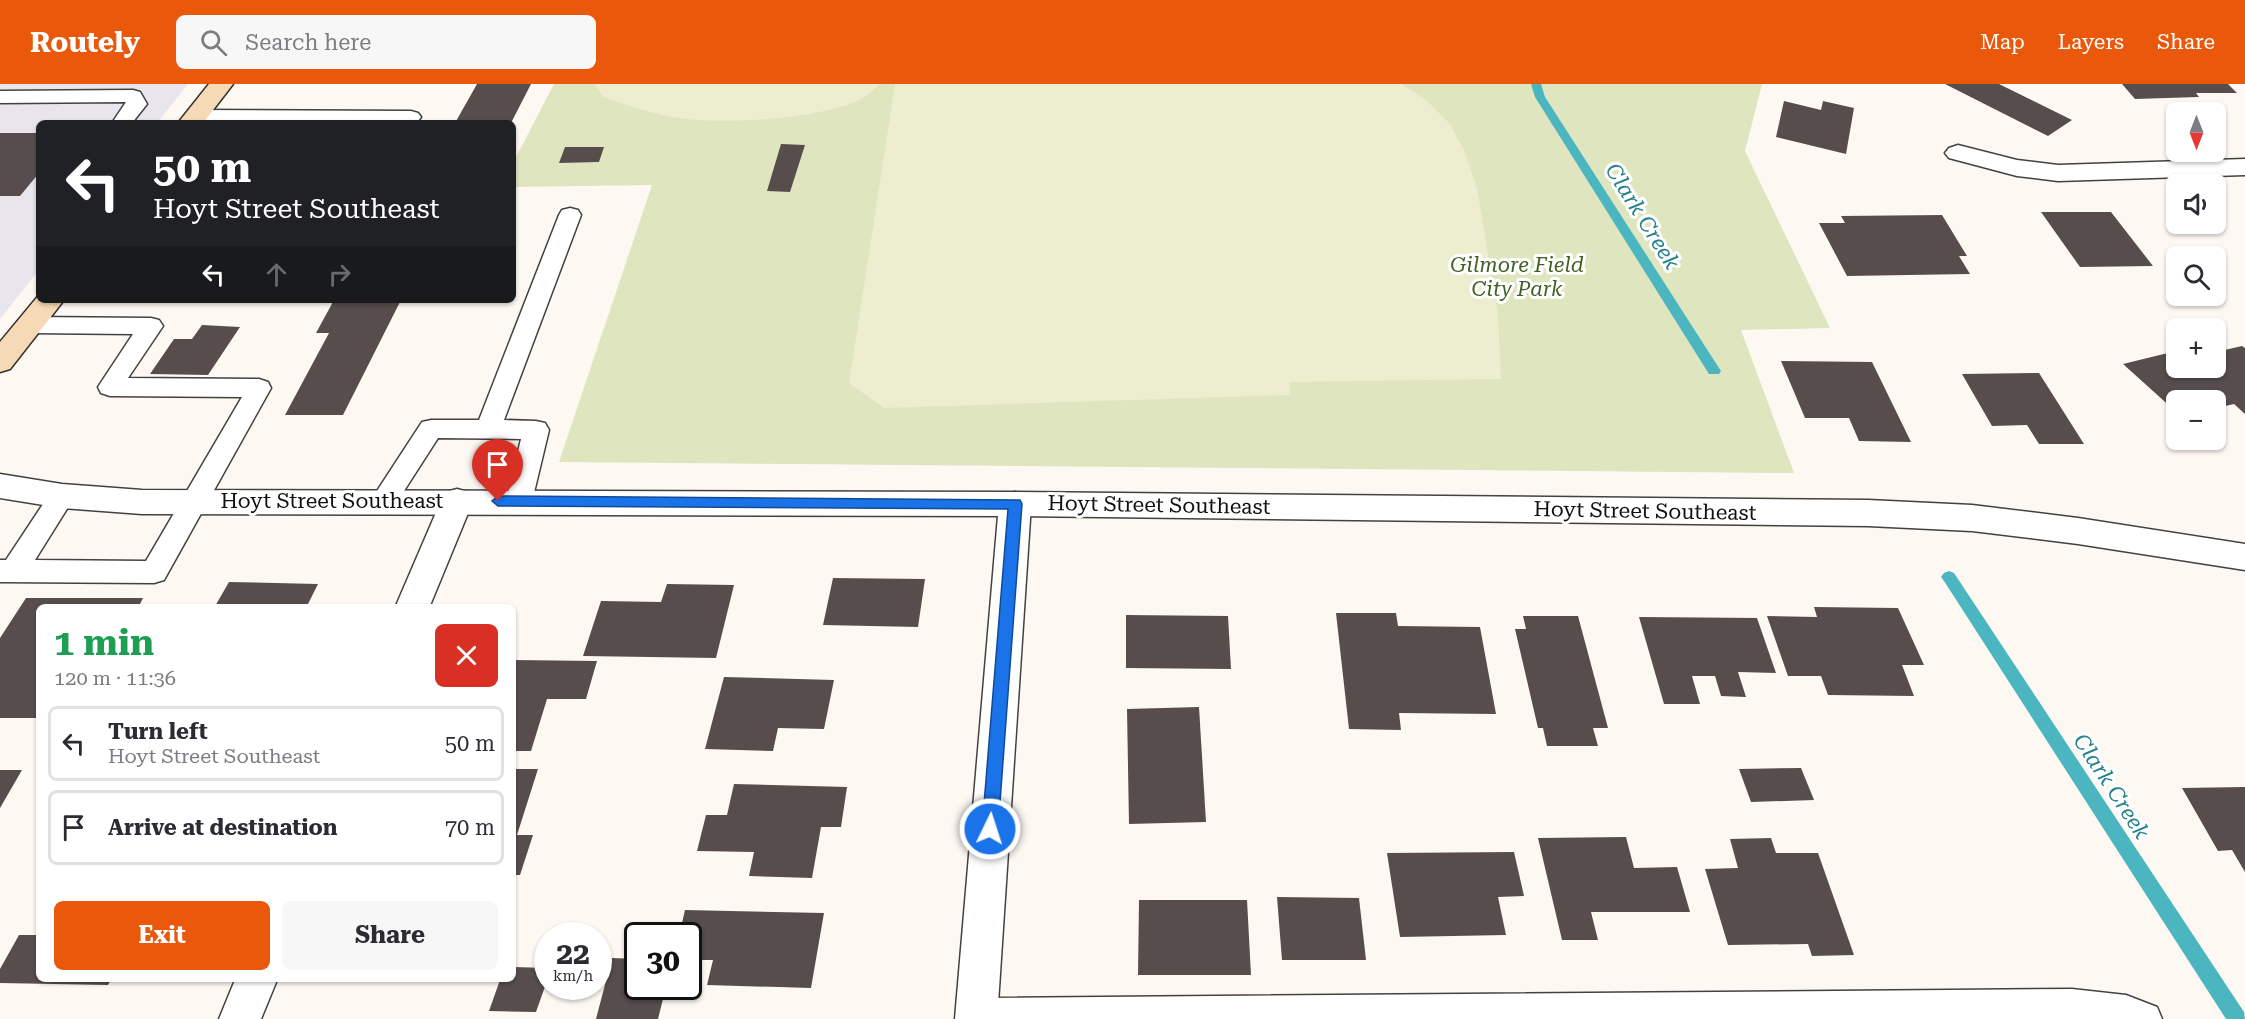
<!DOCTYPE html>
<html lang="en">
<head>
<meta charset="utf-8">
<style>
  :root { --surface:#fff; --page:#f7f7f7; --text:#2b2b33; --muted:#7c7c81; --line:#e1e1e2; --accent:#ea580c }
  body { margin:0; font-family:"Roboto Serif",serif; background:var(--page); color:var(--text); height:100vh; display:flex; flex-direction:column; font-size:22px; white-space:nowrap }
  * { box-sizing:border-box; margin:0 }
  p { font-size:20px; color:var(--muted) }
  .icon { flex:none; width:33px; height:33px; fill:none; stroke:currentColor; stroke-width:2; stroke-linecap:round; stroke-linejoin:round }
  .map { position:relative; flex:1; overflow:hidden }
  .sheet { position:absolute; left:36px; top:520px; width:480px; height:378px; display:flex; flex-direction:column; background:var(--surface); border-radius:9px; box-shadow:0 2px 4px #0004 }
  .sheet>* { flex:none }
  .hud { position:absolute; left:36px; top:36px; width:480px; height:183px; border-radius:9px; box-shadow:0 2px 4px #0004; background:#202124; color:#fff; overflow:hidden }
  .needle { width:39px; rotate:180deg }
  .controls { position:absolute; left:2166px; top:18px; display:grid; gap:12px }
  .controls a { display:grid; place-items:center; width:60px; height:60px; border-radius:9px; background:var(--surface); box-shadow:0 2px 4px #0004; font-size:30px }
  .speed { position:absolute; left:534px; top:838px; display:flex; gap:12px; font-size:30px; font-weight:700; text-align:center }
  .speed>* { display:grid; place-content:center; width:78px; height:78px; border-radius:50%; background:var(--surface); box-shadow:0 2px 4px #0004; line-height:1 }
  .speed small { font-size:15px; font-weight:400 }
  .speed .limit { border:3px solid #111; border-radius:9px; background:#fff; color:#111 }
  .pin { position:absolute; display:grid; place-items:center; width:51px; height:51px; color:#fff; margin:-62px -26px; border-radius:50% 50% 50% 0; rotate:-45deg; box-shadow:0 0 6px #0007 }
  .pin .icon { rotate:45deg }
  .me { position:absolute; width:66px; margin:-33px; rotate:4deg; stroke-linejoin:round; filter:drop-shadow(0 0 4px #0008) }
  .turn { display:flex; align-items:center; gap:21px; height:126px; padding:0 18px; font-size:27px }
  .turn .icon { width:78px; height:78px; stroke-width:2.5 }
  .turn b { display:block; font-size:42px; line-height:51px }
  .lanes { display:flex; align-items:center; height:57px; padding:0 18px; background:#0003; justify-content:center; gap:30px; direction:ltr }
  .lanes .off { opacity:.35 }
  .round { display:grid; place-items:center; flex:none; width:63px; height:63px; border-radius:9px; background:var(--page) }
  .overview { display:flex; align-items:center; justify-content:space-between; height:102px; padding:0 18px }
  h1 { font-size:36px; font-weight:700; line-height:45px; color:#1e9e55 }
  .button { display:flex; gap:12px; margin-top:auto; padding:12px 18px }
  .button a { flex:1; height:69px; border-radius:9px; background:var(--accent); color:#fff; font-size:24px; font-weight:700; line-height:69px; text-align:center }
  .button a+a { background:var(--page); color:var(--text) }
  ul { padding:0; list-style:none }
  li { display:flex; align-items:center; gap:18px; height:75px; margin:0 12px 9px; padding:0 6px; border:3px solid var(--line); border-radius:9px }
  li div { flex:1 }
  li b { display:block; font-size:22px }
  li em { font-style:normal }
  header { display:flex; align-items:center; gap:36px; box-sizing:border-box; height:84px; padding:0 30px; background:var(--accent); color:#fff }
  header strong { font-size:28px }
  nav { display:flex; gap:33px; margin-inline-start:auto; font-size:21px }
  .search { width:420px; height:54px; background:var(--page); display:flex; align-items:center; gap:15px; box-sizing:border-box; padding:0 21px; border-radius:9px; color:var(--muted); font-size:22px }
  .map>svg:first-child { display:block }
  .industrial { fill:#e9e5ed }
  .green { fill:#dfe5bf }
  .pitch { fill:#ededd0 }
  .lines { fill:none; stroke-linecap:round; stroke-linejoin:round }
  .stream { fill:#4bb6bf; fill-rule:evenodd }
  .building { fill:#574d4d }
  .service-casing { stroke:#424242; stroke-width:3 }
  .minor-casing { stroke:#424242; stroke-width:3 }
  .tertiary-casing { stroke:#424242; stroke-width:3 }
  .secondary-casing { stroke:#313131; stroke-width:3 }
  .service { fill:#fff; fill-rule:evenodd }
  .minor { fill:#fff; fill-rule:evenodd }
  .tertiary { fill:#fff; fill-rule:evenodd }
  .secondary { fill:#f6dab5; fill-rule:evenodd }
  .route { fill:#1a73e8; stroke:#114b97; stroke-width:1.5 }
  .labels { text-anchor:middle; stroke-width:6; stroke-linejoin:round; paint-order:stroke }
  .park-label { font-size:21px; font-style:italic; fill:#456026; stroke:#fff }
  .street-label { font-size:21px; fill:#0f0f0f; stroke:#fff }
  .water-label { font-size:22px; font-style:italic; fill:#24818d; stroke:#fff }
</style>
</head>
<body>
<header>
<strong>Routely</strong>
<div class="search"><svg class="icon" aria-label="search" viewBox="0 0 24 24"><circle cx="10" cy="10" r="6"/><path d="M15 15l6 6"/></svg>Search here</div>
<nav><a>Map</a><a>Layers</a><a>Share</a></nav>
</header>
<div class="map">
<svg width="2245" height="935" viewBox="0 0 2245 935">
  <rect width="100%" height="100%" fill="#fef8f3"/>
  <path class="industrial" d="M0 0H188L157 39H39V186L0 235Z"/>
  <path class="green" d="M554 0H1762L1745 67 1830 244 1741 246 1794 389 559 378 652 101 513 103V79Z"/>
  <g class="pitch">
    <path d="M595 0H880C876 4 871 9 866 12 834 34 735 39 696 36 664 34 632 23 603 13Z"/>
    <path d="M895 0H1401L1426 16 1449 39 1464 66 1477 104 1498 231 1501 295 1289 298 1290 311 884 324 849 299Z"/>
  </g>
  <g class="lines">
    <g class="stream">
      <path d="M1531 0H1541L1545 13 1719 284 1721 287 1719 290H1709L1535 13Z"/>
      <path d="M1949 487 1954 489 2244 928 2245 935H2226L1944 497 1941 493 1944 489Z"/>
    </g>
  </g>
  <g class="building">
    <path d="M477 0H531L511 39H455Z"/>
    <path d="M1945 0H1999L2072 36 2048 52Z"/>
    <path d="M2122 0H2228L2237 9H2196L2199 13 2135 15Z"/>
    <path d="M1784 17 1821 26 1823 17 1854 24 1846 70 1776 53Z"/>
    <path d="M0 49H39V89L20 112H0Z"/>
    <path d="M781 60 805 61 790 108 767 107Z"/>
    <path d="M565 63H604L599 78 559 79Z"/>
    <path d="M2041 128H2111L2153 182 2080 183Z"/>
    <path d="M1942 131 1967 172H1959L1970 190 1847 192 1819 139H1845L1841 132Z"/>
    <path d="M334 216H401L343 331H285L329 249H316Z"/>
    <path d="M202 241 240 243 208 291 150 290 174 255H192Z"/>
    <path d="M2242 262 2245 264V330L2234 320 2216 324V316H2176V325L2174 326 2123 280 2176 267V284H2216V268Z"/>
    <path d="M1781 277 1872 278 1911 358 1859 357 1849 334H1805Z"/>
    <path d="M2039 289 2084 360H2039L2027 341 1992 342 1962 290Z"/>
    <path d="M833 494 925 495 918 543 823 541Z"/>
    <path d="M229 498 318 500 306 524H214Z"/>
    <path d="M667 500 734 501 716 574 583 572 601 517 661 518Z"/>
    <path d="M26 514H143L138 524H39V634H0V554Z"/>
    <path d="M1814 523 1898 524 1924 581H1902L1914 612 1828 611 1821 592H1788L1767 532 1817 533Z"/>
    <path d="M1336 529H1396L1398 542 1480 543 1496 630 1399 629 1401 646 1349 645Z"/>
    <path d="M1126 531 1228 532 1231 585 1126 584Z"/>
    <path d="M1523 532H1578L1608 644H1593L1598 662H1547L1543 644H1538L1515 545H1526Z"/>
    <path d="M1639 533 1757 534 1776 589 1738 588 1746 613 1721 612 1715 592H1692L1700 620H1664Z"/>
    <path d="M513 576 597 577 586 615H547L531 667H513Z"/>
    <path d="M724 593 834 596 824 645 778 644 773 667 705 665Z"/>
    <path d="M1199 623 1206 738 1129 740 1127 625Z"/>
    <path d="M1801 684 1814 716 1751 718 1739 685Z"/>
    <path d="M513 685H538L517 751H533L520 791H513Z"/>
    <path d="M0 686H22L0 724Z"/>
    <path d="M734 700 847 703 841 743H821L812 794 749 792 754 768 697 767 706 731H727Z"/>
    <path d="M2245 703V788L2232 766 2218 767 2182 704Z"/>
    <path d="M1626 753 1634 784 1677 783 1690 828H1591L1598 856H1562L1538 754Z"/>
    <path d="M1771 754 1776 769H1818L1854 871 1812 872 1808 860 1728 861 1705 785 1738 784 1730 755Z"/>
    <path d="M1514 768 1524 812 1498 813 1506 851 1400 853 1387 769Z"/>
    <path d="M1277 813 1359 814 1366 876H1282Z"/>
    <path d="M1139 816H1247L1251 891H1138Z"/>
    <path d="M685 826 824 829 811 904 707 901 713 876H688V852H679Z"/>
    <path d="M19 851H39V896H111L108 901 0 899V885Z"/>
    <path d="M612 874 638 875V903H666L658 935H596Z"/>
    <path d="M513 883 548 884V894L536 928 489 927 500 896H513Z"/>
    <path d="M376 896H457V898H375Z"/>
  </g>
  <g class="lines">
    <g class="service-casing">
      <g id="service">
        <path d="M133 6 140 8 147 20 132 39H112L126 18 0 19V7Z"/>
        <path d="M196 26 411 27 418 29 421 33 418 37 411 39 189 36 186 32 189 28Z"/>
        <path d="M570 124 578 126 581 131 504 336 536 337 545 339 549 346 532 417 528 424 519 427 510 424 506 417 521 355 438 354 393 424 384 427 375 424 371 417 375 410 422 338 431 336H479L559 131 562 126Z"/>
        <path d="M30 233 151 234 159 236 163 242 128 294 259 295 268 298 271 304 164 496 154 499 0 498V476H6L53 405 62 402 71 405 75 412 35 476 146 477 242 313 110 312 101 309 98 303 133 250 30 249 22 247 18 241 22 235Z"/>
        <path d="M2072 905 2126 911 2157 923 2162 935H960L959 931 964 919 976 914Z"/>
      </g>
    </g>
    <g class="minor-casing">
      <g id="minor">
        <path d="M1958 61 2017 76 2058 81 2245 75V91L2058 97 2017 92 1949 74 1945 69 1949 64Z"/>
        <path d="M457 405 468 408 473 417 429 524H395L441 417 446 408Z"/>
        <path d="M1015 408 1026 411 1031 420 997 935H955L999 420 1004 411Z"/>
        <path d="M235 896H277L261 935H219Z"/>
      </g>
    </g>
    <g class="tertiary-casing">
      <path id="tertiary" d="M0 390 62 400 142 406 1015 408 1868 416 1972 421 2078 434 2245 460V486L2078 460 1972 447 1868 442 1015 432 142 430 62 424 0 414Z"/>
    </g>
    <g class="secondary-casing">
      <g id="secondary">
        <path d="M209 0H233L203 39H178Z"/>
        <path d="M39 211V216H64L10 285 0 288V258Z"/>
      </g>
    </g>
    <use href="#service" class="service"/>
    <use href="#minor" class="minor"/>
    <use href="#tertiary" class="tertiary"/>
    <use href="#secondary" class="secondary"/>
  </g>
  <path class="route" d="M498 412 1020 416 1022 420 998 745 996 751 990 753 985 751 982 745 1008 425 498 422 492 417Z"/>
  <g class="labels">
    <g class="park-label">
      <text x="1517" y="188">Gilmore Field<tspan x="1517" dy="24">City Park</tspan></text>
    </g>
    <g class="street-label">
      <text x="332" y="424">Hoyt Street Southeast</text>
      <text transform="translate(1159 421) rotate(1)" y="7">Hoyt Street Southeast</text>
      <text transform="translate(1645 427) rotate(1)" y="7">Hoyt Street Southeast</text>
    </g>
    <g class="water-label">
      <text transform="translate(1643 132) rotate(58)" y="8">Clark Creek</text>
      <text transform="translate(2112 702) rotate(57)" y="8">Clark Creek</text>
    </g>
  </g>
</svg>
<div class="controls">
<a><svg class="needle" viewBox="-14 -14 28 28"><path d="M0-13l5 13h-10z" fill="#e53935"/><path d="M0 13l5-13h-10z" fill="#7c7c81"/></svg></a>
<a><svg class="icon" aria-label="sound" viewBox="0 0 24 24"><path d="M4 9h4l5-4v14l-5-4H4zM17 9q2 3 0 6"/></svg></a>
<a><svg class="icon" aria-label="search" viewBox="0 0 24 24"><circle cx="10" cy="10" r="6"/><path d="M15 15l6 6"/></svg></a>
<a>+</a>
<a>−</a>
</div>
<div class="speed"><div>22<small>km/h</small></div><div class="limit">30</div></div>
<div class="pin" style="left:498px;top:417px;background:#d93025"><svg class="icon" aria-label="arrive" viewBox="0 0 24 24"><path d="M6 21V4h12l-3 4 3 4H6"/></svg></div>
<svg class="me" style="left:990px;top:745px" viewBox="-20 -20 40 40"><circle r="17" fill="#1a73e8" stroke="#fff" stroke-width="3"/><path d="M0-11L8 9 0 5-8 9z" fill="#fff"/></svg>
<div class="hud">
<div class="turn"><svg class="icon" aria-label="left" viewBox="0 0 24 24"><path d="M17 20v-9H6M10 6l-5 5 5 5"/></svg><div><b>50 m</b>Hoyt Street Southeast</div></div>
<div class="lanes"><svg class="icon" aria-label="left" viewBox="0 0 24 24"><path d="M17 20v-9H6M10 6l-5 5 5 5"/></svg><svg class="icon off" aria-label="ahead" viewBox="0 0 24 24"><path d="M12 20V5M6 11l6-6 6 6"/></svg><svg class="icon off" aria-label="right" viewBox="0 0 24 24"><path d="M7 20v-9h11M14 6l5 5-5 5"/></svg></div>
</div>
<section class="sheet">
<div class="overview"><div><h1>1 min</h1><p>120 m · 11:36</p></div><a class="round" style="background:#d93025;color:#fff"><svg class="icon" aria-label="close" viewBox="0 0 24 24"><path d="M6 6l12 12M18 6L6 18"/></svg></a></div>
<ul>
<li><svg class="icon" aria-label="left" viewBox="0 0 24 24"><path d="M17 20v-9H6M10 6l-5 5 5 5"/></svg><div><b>Turn left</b><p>Hoyt Street Southeast</p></div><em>50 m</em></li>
<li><svg class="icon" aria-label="arrive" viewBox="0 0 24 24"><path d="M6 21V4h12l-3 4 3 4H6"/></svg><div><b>Arrive at destination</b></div><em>70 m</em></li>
</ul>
<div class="button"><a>Exit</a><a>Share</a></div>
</section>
</div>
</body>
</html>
